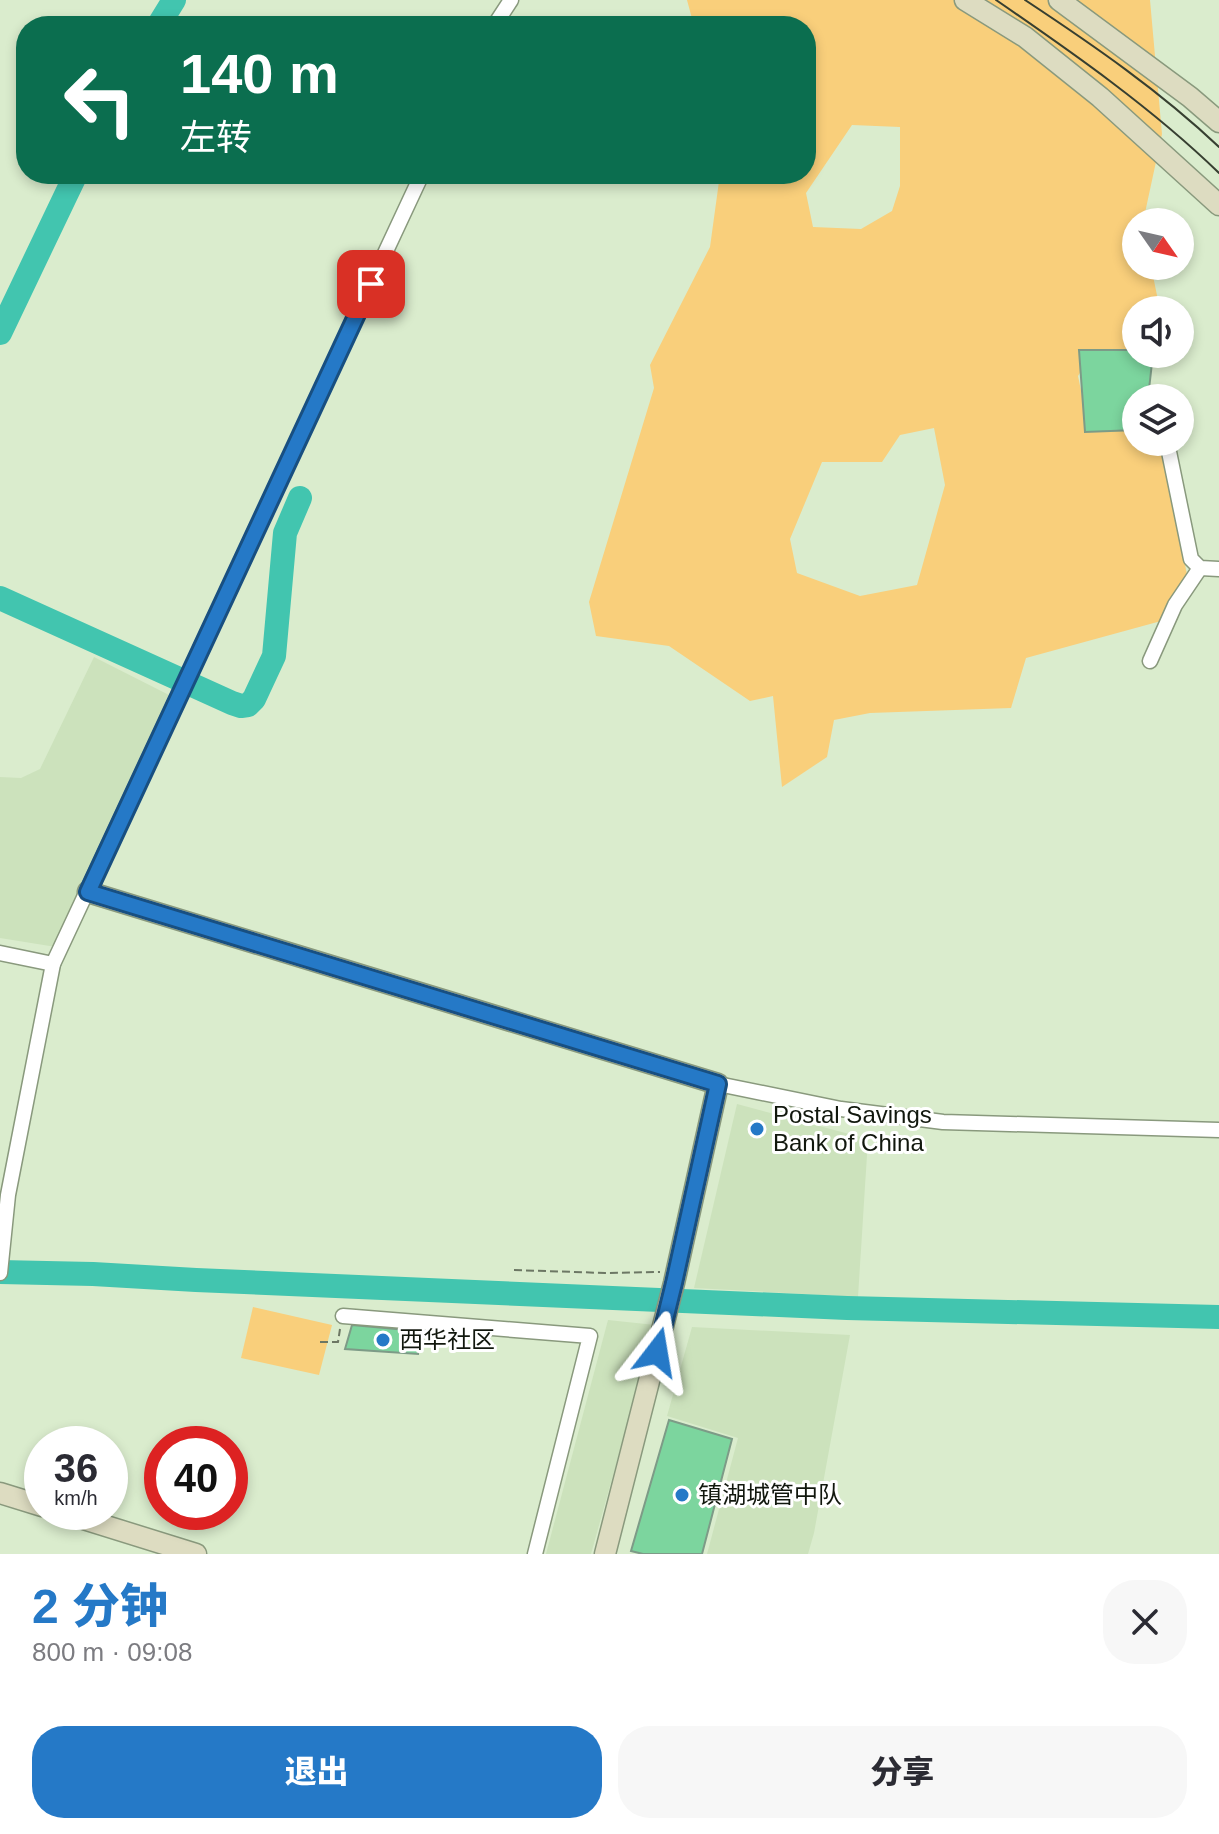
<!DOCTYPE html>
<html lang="zh">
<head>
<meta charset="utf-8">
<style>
  :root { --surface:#fff; --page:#f7f7f7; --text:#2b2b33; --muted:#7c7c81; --accent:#2579c7 }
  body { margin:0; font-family:Helvetica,"Noto Sans SC",sans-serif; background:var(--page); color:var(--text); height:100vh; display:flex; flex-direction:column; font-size:30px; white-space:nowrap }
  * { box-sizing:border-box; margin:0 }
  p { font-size:26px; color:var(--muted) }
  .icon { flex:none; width:44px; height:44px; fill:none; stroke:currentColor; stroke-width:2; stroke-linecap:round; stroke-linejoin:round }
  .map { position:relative; height:1554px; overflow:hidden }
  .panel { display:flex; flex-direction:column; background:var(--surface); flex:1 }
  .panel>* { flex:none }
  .banner { position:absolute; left:16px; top:16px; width:800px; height:168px; border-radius:32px; box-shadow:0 4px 12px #0003; background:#0b6e4f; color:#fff; overflow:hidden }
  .needle { width:52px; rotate:124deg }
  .tools { position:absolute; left:1122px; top:208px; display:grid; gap:16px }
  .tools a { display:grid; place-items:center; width:72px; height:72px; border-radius:50%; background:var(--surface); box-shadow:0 4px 12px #0003; font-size:40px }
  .speed { position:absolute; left:24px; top:1426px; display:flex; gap:16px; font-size:40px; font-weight:700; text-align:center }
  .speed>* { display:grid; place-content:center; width:104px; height:104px; border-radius:50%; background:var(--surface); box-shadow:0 4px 12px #0003; line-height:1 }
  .speed small { font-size:20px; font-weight:400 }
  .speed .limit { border:12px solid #d22; background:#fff; color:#111 }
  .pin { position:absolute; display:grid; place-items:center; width:68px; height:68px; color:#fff; margin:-34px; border-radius:16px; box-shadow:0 4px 12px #0006 }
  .me { position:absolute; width:88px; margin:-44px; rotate:14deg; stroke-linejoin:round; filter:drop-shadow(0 0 6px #0008) }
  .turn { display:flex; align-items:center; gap:28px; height:168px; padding:0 32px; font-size:36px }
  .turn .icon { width:104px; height:104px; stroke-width:2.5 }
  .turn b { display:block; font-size:56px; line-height:68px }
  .round { display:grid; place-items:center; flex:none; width:84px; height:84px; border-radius:32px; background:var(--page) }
  .overview { display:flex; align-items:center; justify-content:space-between; height:136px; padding:0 32px }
  h1 { font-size:48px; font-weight:800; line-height:60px; color:var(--accent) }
  .primary-button { display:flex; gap:16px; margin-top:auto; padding:16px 32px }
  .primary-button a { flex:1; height:92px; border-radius:32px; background:var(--accent); color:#fff; font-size:32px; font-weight:800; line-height:92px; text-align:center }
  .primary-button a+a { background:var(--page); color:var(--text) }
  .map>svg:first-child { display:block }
  .built { fill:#cce2bc }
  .green { fill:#f9cf7b; fill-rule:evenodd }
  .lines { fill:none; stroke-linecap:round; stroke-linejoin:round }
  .river { stroke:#42c5af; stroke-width:24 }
  .building { fill:#7cd59e; stroke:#7d9b87; stroke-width:2 }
  .street-casing { stroke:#89997d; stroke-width:17 }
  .secondary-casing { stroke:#89997d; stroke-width:23 }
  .path { stroke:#6c7764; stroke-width:2; stroke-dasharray:8 4; stroke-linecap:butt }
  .street { stroke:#fff; stroke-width:14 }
  .secondary { stroke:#dddcc1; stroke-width:20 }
  .tram { stroke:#373f31; stroke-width:2 }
  .route-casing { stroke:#184f81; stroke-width:20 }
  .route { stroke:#2579c7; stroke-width:14 }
  .poi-dot { fill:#2579c7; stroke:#fff; stroke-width:3 }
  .labels { text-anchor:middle; stroke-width:6; stroke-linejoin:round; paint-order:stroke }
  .poi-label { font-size:24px; fill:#11170d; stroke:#fff; text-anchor:start }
</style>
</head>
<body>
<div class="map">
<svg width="1219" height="1554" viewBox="0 0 1219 1554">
  <rect width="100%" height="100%" fill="#daeccd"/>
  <g class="built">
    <path d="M94 657 171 696 56 947 0 938V777L21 778 40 769Z"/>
    <path d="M737 1104 868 1139 858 1297 694 1288Z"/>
    <path d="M608 1320 655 1325 591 1554H546Z"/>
    <path d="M692 1327 850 1335 814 1533 808 1554H707L738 1438 667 1416Z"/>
  </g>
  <g class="green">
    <path d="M687 0H1150L1162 134 1143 222H1136V266H1151L1160 310H1136V354H1168L1169 358 1087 362 1078 376 1085 410 1136 432V442H1161L1190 590 1172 618 1026 658 1011 708 870 713 834 720 827 757 782 787 773 696 750 701 669 646 596 636 589 602 654 388 650 365 710 247 720 174H806V26H694ZM852 125 900 127V186L892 211 861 229 813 227 806 193ZM934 428 945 485 917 585 860 596 797 573 790 539 822 462H882L900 435Z"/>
    <path d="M253 1307 332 1325 319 1375 241 1358Z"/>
  </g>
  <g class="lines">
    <g class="river">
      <path d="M158 26 174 0"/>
      <path d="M0 333 76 174"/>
      <path d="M0 598 232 703 241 706 248 705 254 699 274 656 285 533 300 498"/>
      <path d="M0 1272 93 1274 196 1280 847 1308 1219 1317"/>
    </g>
  </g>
  <g class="building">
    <path d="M1079 350H1136V354H1153L1148 398H1136V430L1085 432Z"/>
    <path d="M352 1325 418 1331V1354L345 1349Z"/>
    <path d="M669 1420 732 1439 702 1554H643L631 1551Z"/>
  </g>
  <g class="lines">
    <g class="street-casing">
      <g id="street">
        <path d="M494 26 511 0"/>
        <path d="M1167 442 1191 559 1200 568 1219 569"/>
        <path d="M1150 661 1175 605 1200 568"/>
        <path d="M0 953 53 964"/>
        <path d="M718 1084 841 1109 943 1122 1219 1130"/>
        <path d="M0 1273 8 1195 53 964 422 174"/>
        <path d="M343 1316 590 1336 535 1554"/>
      </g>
    </g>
    <g class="secondary-casing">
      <g id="secondary">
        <path d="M965 0 1025 37 1100 97 1219 205"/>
        <path d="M1059 0 1190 97 1219 122"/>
        <path d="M88 892 718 1084 674 1283 605 1554"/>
        <path d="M0 1493 42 1506"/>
        <path d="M61 1512 196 1554"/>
      </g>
    </g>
    <g class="path">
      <path d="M514 1270 605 1273 660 1272"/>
      <path d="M320 1342H338L340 1329"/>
    </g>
    <use href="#street" class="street"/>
    <use href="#secondary" class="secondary"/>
    <g class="tram">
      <path d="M996 0C1073 53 1152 108 1219 173"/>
      <path d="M1025 0C1093 45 1160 91 1219 147"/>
    </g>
  </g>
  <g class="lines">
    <g class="route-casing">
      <path id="route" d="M371 284 88 892 718 1084 674 1283 657 1352"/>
    </g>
    <use href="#route" class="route"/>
  </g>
  <g class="poi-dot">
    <circle cx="757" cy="1129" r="8"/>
    <circle cx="383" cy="1340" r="8"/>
    <circle cx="682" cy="1495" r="8"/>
  </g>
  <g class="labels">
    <g class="poi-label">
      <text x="773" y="1123">Postal Savings<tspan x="773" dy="28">Bank of China</tspan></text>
      <text x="399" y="1348">西华社区</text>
      <text x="698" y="1503">镇湖城管中队</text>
    </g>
  </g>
</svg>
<div class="tools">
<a><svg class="needle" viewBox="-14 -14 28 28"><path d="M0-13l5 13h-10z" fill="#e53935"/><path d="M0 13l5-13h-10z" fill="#7c7c81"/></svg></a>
<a><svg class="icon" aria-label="sound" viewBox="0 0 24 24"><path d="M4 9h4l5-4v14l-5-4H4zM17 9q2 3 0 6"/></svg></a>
<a><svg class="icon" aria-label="layers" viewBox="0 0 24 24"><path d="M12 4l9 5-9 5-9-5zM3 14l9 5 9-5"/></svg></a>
</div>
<div class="speed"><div>36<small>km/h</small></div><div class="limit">40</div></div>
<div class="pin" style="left:371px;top:284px;background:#d93025"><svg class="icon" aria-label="arrive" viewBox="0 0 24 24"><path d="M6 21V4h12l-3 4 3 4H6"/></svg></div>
<svg class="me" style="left:657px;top:1352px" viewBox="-20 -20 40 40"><path d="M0-17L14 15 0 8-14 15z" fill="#2579c7" stroke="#fff" stroke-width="4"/></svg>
<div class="banner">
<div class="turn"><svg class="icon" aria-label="left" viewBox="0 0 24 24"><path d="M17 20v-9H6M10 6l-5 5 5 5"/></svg><div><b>140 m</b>左转</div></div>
</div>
</div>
<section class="panel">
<div class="overview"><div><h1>2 分钟</h1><p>800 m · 09:08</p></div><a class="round"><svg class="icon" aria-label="close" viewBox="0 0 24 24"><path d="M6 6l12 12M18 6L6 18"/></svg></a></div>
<div class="primary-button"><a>退出</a><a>分享</a></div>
</section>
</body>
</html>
